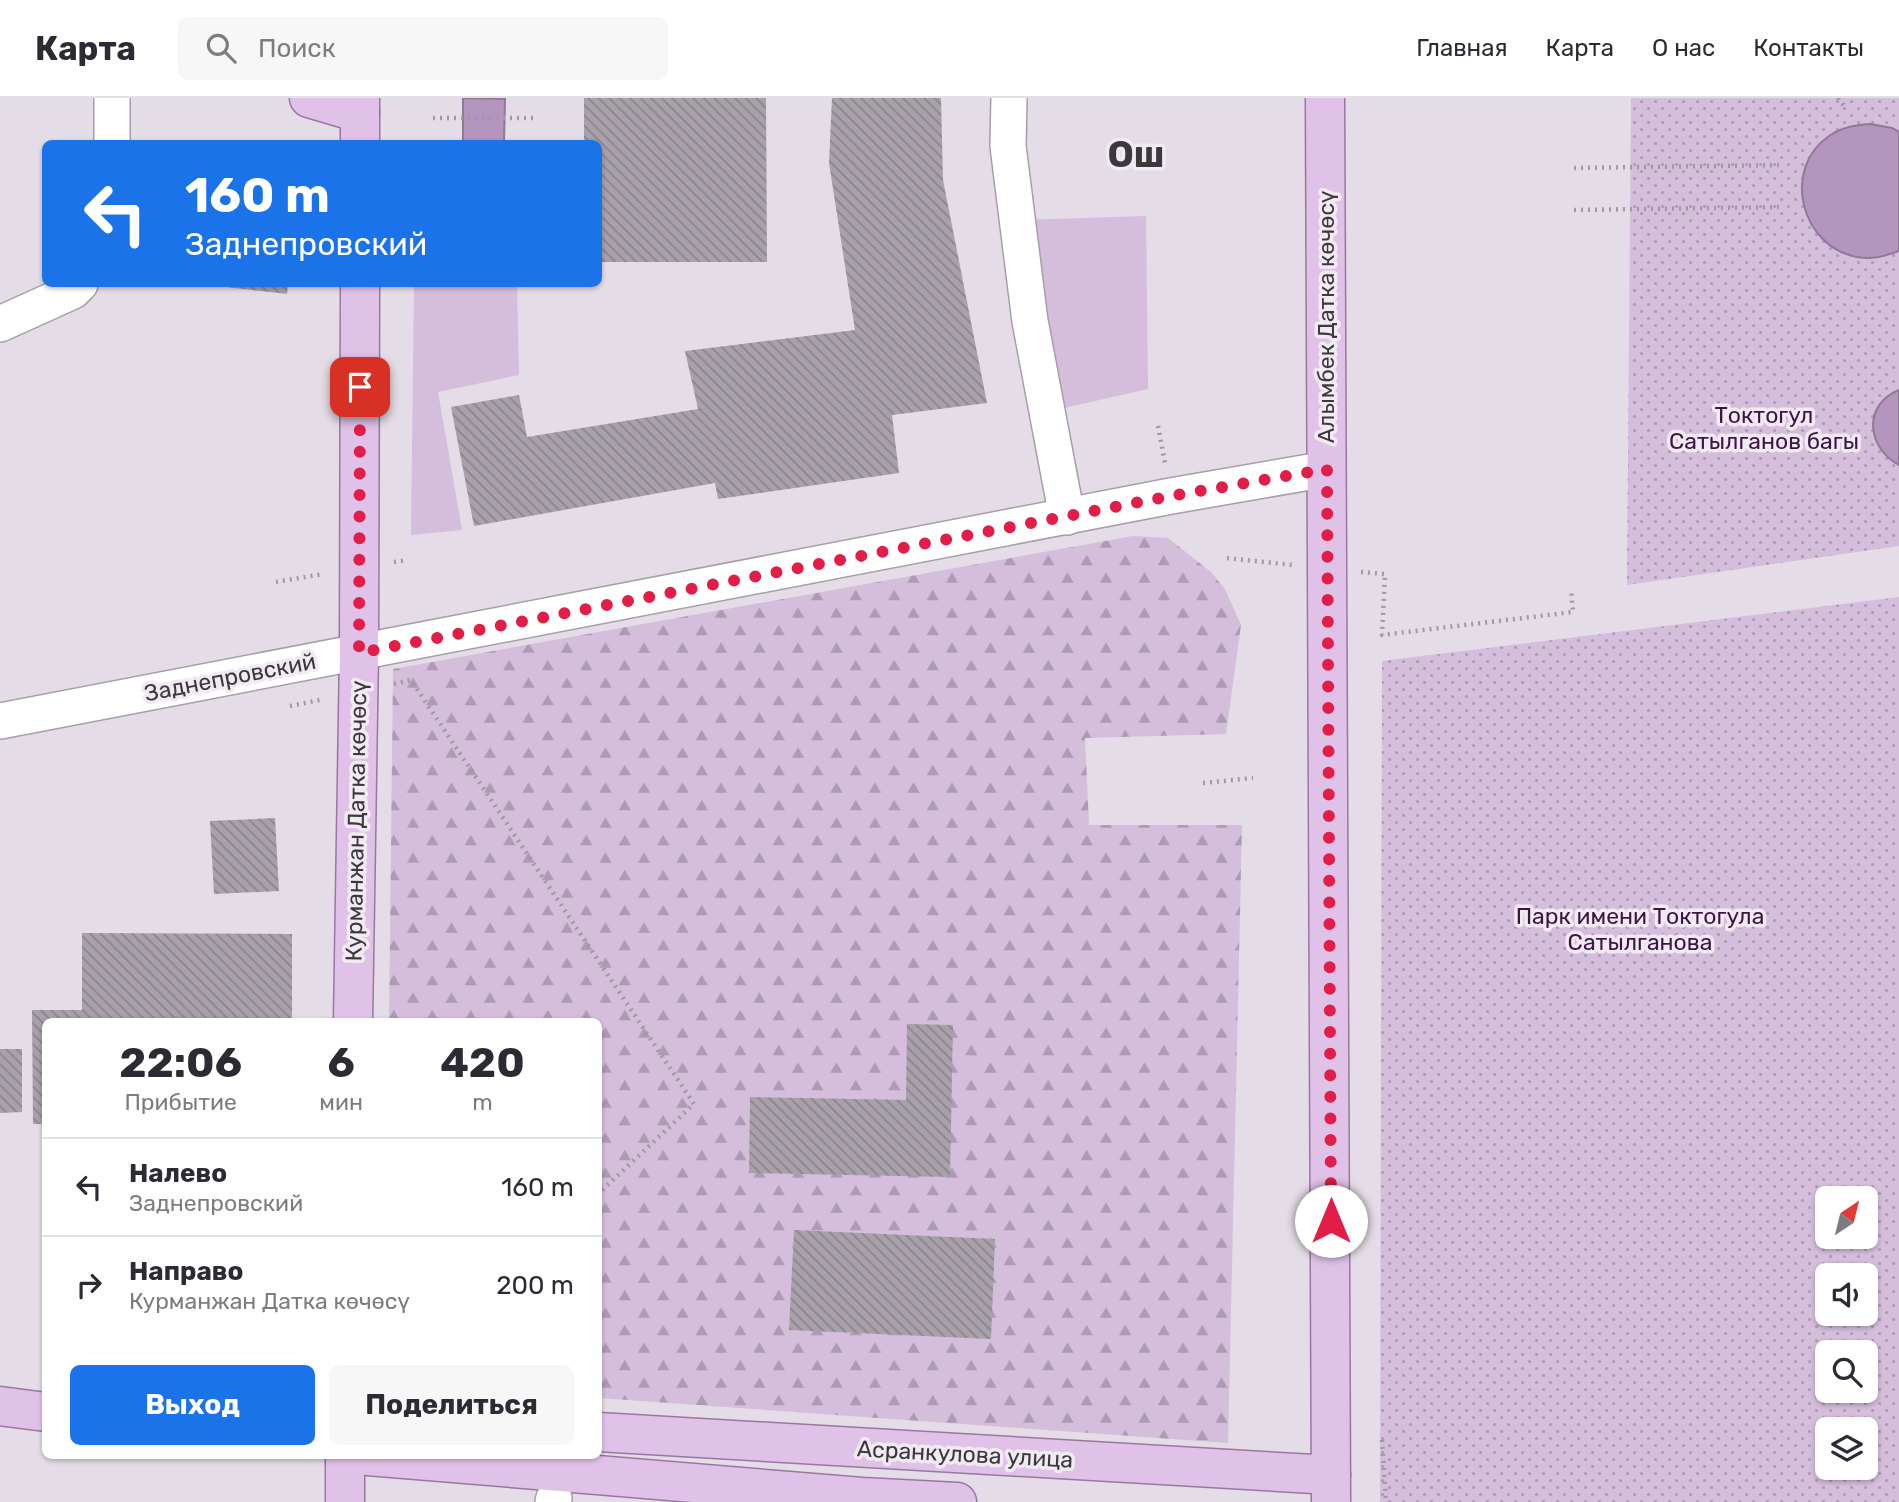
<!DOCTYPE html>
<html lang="ru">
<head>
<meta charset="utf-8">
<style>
  :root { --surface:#fff; --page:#f7f7f7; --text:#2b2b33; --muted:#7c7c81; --line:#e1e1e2; --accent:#1a73e8 }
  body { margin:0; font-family:Rubik,sans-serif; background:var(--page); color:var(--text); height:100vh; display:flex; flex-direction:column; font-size:26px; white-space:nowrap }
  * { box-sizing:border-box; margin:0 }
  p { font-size:23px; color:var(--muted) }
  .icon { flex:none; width:38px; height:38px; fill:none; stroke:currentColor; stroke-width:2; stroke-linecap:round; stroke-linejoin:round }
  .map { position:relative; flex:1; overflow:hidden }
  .panel { position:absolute; left:42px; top:920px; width:560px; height:441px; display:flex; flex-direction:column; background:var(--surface); border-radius:10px; box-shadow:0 2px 5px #0004 }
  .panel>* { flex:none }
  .guide { position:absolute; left:42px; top:42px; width:560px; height:147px; border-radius:10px; box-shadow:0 2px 5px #0004; background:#1a73e8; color:#fff; overflow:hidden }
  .needle { width:46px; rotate:35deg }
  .buttons { position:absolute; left:1815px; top:1088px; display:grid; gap:14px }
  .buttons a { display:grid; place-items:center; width:63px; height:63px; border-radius:10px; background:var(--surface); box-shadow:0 2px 5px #0004; font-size:35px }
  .pin { position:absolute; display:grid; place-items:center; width:60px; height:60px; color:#fff; margin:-30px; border-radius:14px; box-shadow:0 4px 10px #0006 }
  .me { position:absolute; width:77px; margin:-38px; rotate:0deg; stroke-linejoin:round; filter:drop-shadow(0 0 5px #0008) }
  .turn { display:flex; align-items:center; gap:24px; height:147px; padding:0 28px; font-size:32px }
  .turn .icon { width:91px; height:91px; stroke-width:2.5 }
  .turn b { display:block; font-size:49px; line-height:60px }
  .eta { display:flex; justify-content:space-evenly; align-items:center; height:119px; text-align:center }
  .eta b { font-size:42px; font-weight:700; line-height:49px }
  .button { display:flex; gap:14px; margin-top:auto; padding:14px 28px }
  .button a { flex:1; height:80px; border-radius:10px; background:var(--accent); color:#fff; font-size:28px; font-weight:700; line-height:80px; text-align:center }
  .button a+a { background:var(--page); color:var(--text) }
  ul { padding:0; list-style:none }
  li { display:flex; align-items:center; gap:21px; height:98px; padding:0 28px; border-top:2px solid var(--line) }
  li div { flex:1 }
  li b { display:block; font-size:26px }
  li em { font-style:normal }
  header { display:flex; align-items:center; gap:42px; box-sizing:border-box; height:98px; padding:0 35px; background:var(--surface); border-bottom:2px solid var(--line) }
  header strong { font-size:33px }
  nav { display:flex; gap:38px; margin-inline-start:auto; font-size:24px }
  .search { width:490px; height:63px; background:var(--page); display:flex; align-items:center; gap:18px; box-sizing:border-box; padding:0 24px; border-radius:10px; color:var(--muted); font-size:26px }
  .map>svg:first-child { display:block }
  .grass { fill:#d4bedb }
  .forest { fill:url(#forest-firs) }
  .park { fill:url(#park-dots); fill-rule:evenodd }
  .water { fill:#b495bd; stroke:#907997; stroke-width:2 }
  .building { fill:url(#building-back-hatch) }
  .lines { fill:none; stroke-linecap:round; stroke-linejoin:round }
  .minor-casing { stroke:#a69fa8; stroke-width:38 }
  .major-casing { stroke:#9977a2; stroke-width:41 }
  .path { stroke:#9f99a1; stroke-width:4.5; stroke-dasharray:2 5; stroke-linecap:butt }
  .minor { stroke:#fff; stroke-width:35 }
  .major { stroke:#e0c2e8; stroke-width:38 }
  .route { stroke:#e11d48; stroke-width:12; stroke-dasharray:0 21.6 }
  .labels { text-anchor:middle; stroke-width:7; stroke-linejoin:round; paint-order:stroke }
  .street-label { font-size:23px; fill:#3c393d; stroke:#f1eaf3 }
  .park-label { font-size:23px; fill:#3c1447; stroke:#f1eaf3 }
  .town-label { font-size:37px; font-weight:bold; fill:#3c393d; stroke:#f1eaf3 }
</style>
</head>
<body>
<header>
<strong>Карта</strong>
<div class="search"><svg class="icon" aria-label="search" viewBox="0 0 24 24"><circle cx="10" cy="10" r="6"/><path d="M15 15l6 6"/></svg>Поиск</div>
<nav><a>Главная</a><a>Карта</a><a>О нас</a><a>Контакты</a></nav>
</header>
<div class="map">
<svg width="1899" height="1404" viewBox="0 0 1899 1404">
  <defs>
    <pattern id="forest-firs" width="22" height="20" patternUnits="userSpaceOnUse" patternTransform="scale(1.75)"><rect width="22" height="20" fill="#d4bedb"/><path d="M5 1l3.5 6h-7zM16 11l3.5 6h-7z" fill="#ad9bb3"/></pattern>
    <pattern id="park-dots" width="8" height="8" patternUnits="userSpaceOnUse" patternTransform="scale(1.75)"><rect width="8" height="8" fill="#d4bedb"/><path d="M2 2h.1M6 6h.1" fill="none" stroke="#ad9bb3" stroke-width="1.8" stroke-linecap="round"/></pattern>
    <pattern id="building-back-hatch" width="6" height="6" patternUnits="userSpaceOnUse" patternTransform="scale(1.75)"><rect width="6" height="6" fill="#a8a1aa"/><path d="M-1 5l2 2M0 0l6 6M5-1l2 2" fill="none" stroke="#8a848c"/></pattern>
  </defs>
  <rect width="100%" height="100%" fill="#e4dce6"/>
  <g class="grass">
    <path d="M1146 118 1148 291 1051 313 1021 122Z"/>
    <path d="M414 186H517L519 277 438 294 462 432 411 437Z"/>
  </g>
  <path class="forest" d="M1133 438 1168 440 1211 474 1225 491 1241 527 1226 636 1085 640 1089 727H1242L1228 1345 599 1300 598 924H389L393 571Z"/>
  <g class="park">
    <path d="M1631 0H1899V448L1627 487Z"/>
    <path d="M1899 499V1404H1380L1382 563ZM1827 1101H1866V1139H1827ZM1827 1178H1866V1216H1827ZM1827 1255H1866V1293H1827ZM1827 1332H1866V1370H1827Z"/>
  </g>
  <g class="water">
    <path d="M463 0 505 1 504 45H463Z"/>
    <path d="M1870 26 1892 30 1899 34V153C1885 158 1872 162 1857 159 1801 149 1781 71 1829 38 1842 29 1856 27 1870 26Z"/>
    <path d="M1899 292V367C1867 350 1862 307 1899 292Z"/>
  </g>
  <g class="building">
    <path d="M584 0H766L767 164H598V46H584Z"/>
    <path d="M832 0H941L943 82 987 305 892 317 899 375 718 401 715 385 474 428 451 309 519 297 527 339 698 311 685 253 855 232 829 65Z"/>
    <path d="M209 186H288L287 196 209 187Z"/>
    <path d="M275 720 279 793 214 796 210 723Z"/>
    <path d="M82 835 292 836V924H46V1026H33L32 912H82Z"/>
    <path d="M907 926 953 927 950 1079 749 1075 750 999 906 1002Z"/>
    <path d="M0 951H22V1014L0 1015Z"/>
    <path d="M794 1132 995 1141 991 1241 789 1232Z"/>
  </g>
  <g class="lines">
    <g class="minor-casing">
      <g id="minor">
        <path d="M1009 0 1008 48 1030 223 1067 419"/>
        <path d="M112 46V0"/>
        <path d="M0 226 73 193 80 186"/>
        <path d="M0 623 1171 398 1327 371"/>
        <path d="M553 1404 554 1400"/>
      </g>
    </g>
    <g class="major-casing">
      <g id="major">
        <path d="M309 0 360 15"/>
        <path d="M1325 0 1331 1404"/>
        <path d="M360 46V0"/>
        <path d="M353 924 359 555 360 186"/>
        <path d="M0 1308 46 1314"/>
        <path d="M598 1334 1331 1377"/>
        <path d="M368 1358 862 1399 957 1404"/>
        <path d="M345 1404V1358"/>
      </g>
    </g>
    <g class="path">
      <path d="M1838 0 1844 8"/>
      <path d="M433 20H535"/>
      <path d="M1574 70 1784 67"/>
      <path d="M1574 112 1784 109"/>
      <path d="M1158 328 1165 365"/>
      <path d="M1227 460 1293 467"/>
      <path d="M394 464 407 462"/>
      <path d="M1361 474 1385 476 1382 537 1573 514 1571 491"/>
      <path d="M276 484 323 476"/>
      <path d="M394 586 411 582 694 1006 598 1096"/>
      <path d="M290 608 324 601"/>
      <path d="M1203 685 1253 680"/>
      <path d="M1382 1342 1386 1404"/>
    </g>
    <use href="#minor" class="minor"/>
    <use href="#major" class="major"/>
  </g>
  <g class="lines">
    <path class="route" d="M360 289 359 555 1171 398 1327 371 1331 1123"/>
  </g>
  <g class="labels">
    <g class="street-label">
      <text transform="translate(1326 219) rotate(-90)" y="8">Алымбек Датка көчөсү</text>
      <text transform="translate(230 579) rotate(-11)" y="8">Заднепровский</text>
      <text transform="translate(356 723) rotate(-89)" y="8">Курманжан Датка көчөсү</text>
      <text transform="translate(965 1356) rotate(3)" y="8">Асранкулова улица</text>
    </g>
    <g class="park-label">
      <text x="1764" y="325">Токтогул<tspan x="1764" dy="26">Сатылганов багы</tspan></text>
      <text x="1640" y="826">Парк имени Токтогула<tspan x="1640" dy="26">Сатылганова</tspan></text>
    </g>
    <g class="town-label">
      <text x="1136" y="69">Ош</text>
    </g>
  </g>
</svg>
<div class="buttons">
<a><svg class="needle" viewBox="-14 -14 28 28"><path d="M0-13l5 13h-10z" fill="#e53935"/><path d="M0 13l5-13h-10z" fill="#7c7c81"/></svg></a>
<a><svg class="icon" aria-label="sound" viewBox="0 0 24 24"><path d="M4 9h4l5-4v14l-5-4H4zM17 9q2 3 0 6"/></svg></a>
<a><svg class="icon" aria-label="search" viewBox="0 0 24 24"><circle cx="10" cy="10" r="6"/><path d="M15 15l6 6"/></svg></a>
<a><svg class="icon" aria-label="layers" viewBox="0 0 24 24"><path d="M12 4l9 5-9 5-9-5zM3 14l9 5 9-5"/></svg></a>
</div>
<div class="pin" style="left:360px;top:289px;background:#d93025"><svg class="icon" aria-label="arrive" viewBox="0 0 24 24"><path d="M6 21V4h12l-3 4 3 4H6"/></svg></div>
<svg class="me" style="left:1331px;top:1123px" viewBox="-20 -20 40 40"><circle r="19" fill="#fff"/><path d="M0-13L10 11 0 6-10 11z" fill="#e11d48"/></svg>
<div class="guide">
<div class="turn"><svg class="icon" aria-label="left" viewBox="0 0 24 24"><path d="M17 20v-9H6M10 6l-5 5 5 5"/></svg><div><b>160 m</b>Заднепровский</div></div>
</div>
<section class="panel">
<div class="eta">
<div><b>22:06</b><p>Прибытие</p></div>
<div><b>6</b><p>мин</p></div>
<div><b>420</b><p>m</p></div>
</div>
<ul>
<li><svg class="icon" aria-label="left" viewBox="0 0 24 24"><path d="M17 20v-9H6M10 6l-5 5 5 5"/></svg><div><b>Налево</b><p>Заднепровский</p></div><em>160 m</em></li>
<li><svg class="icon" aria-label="right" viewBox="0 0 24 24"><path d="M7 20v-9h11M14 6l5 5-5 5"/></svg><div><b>Направо</b><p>Курманжан Датка көчөсү</p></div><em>200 m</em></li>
</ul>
<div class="button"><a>Выход</a><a>Поделиться</a></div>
</section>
</div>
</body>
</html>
